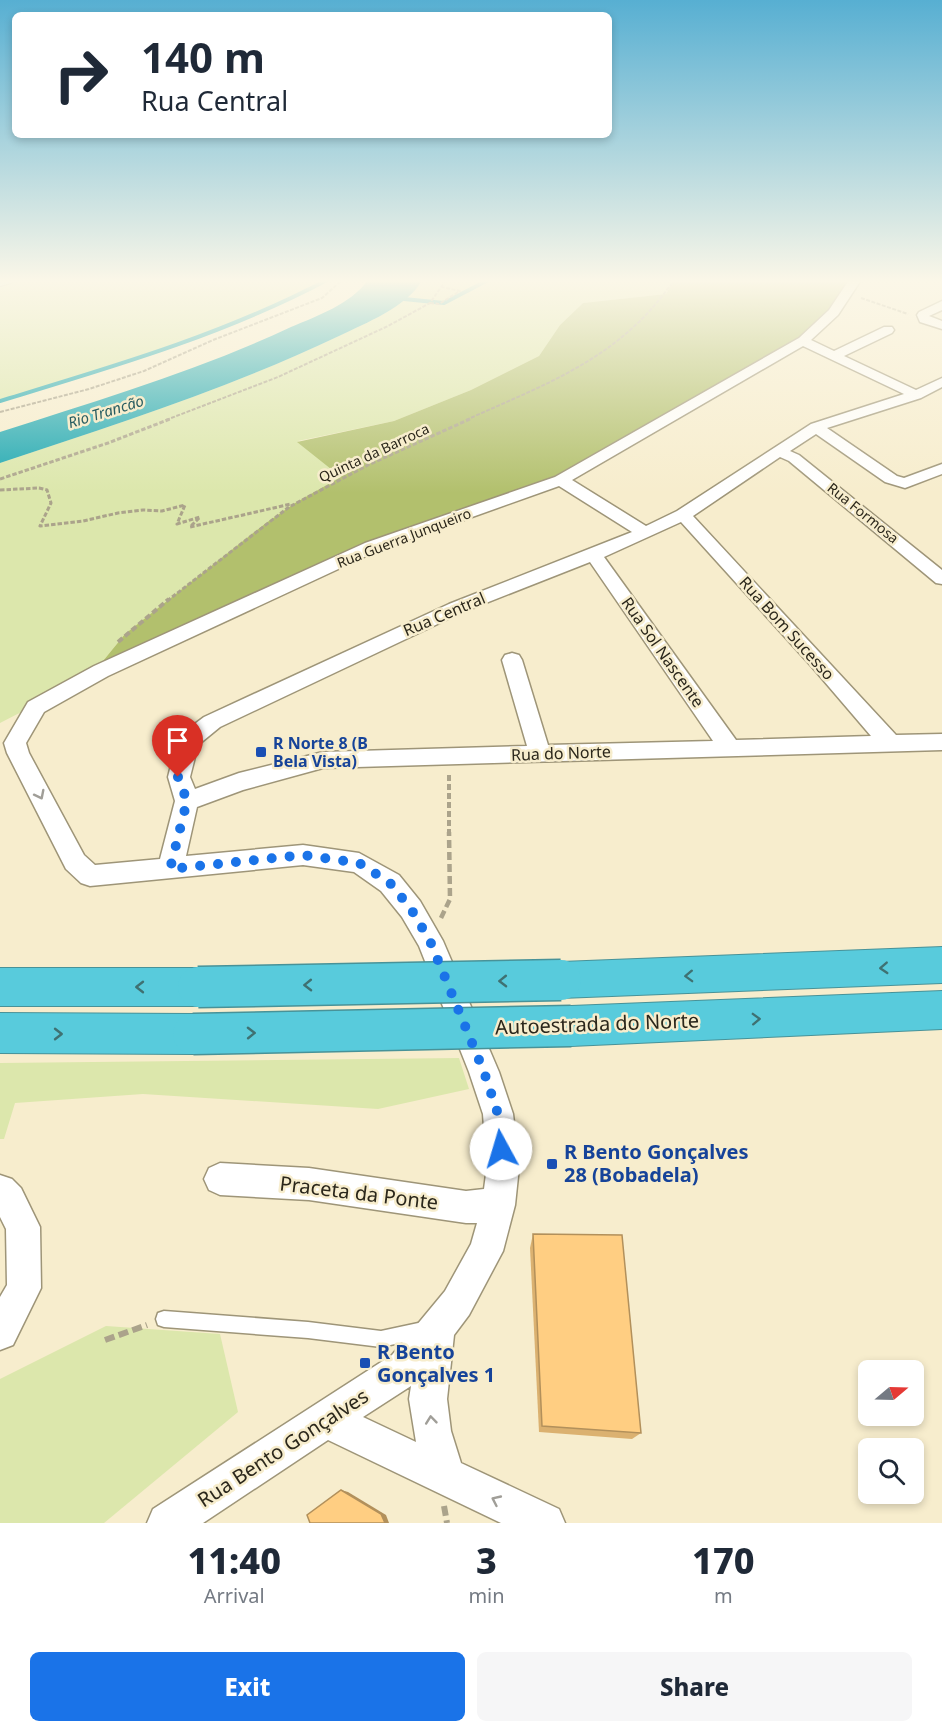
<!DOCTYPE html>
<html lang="en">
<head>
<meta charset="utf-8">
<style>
  :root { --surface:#fff; --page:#f6f6f7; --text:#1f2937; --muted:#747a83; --accent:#1a73e8 }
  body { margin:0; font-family:"Noto Sans",sans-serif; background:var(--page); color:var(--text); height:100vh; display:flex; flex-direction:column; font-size:22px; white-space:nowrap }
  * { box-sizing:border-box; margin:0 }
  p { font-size:20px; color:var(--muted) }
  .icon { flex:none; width:33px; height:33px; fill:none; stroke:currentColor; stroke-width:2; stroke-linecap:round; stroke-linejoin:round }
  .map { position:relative; height:1523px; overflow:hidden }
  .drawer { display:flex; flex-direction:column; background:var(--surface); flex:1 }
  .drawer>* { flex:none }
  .guide { position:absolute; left:12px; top:12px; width:600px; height:126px; border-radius:9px; box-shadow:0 3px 9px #0003; background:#fff; color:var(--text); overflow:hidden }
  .needle { width:39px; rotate:71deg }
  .tools { position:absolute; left:858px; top:1360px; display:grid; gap:12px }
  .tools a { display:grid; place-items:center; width:66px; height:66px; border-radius:9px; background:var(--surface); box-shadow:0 3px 9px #0003; font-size:30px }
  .pin { position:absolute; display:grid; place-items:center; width:51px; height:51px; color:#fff; margin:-62px -26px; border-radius:50% 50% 50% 0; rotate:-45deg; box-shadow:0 0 6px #0007 }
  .pin .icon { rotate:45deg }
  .me { position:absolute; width:66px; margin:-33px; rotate:354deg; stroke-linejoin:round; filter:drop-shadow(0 0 4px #0008) }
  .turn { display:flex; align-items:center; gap:21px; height:126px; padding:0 30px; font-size:27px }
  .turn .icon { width:78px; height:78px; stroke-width:2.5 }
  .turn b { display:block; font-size:42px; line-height:51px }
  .eta { display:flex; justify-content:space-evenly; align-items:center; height:102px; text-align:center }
  .eta b { font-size:36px; font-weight:800; line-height:42px }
  .primary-button { display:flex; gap:12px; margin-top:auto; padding:12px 30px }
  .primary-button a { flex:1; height:69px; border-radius:9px; background:var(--accent); color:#fff; font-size:24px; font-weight:800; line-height:69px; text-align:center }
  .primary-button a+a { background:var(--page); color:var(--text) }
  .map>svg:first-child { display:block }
  .green { fill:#dce7ac }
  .forest { fill:#b2c06d }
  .water { fill:#1ea8b2 }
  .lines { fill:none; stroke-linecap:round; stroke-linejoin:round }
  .stream { stroke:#1ea8b2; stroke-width:4 }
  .lane-casing { stroke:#9e9578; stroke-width:3 }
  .street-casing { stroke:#9e9578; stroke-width:3 }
  .secondary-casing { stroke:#9e9578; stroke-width:2 }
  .highway-casing { stroke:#489298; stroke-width:2 }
  .path-far4 { stroke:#aba38b; stroke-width:2; stroke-dasharray:4 1.5; stroke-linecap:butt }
  .path-far3 { stroke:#aba38b; stroke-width:3; stroke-dasharray:4.5 2; stroke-linecap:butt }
  .path-far2 { stroke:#aba38b; stroke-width:4; stroke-dasharray:6 3; stroke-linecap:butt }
  .path-far1 { stroke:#aba38b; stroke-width:4.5; stroke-dasharray:8 4; stroke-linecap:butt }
  .path { stroke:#aba38b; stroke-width:6; stroke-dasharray:10 4.5; stroke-linecap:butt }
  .lane { fill:#fff; fill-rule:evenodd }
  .street { fill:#fff; fill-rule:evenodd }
  .secondary { fill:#cdeff4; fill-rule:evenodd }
  .highway { fill:#58cbdc; fill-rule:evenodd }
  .highway-bridge-casing { stroke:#489298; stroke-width:43; stroke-linecap:butt }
  .highway-bridge { stroke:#58cbdc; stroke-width:40 }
  .wall { fill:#dbb170 }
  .shaded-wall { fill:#b2905b }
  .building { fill:#ffce82; stroke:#b2905b; stroke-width:1.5 }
  .oneway { stroke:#a09e98 }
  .oneway2 { stroke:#3f7172 }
  .route { stroke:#1a73e8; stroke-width:10; stroke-dasharray:0 18 }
  .transit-dot { fill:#1a4fb4; stroke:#f7edcd; stroke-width:2 }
  .labels { text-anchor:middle; stroke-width:5; stroke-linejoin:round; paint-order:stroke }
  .far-street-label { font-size:14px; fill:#2b271b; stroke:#f7edcd }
  .far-water-label { font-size:15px; font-style:italic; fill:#295d61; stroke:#f7edcd }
  .street-label { font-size:16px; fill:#2b271b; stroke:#f7edcd }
  .transit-label { font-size:16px; font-weight:bold; fill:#164399; stroke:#f7edcd; text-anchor:start }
  .near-street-label { font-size:20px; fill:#2b271b; stroke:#f7edcd }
  .near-transit-label { font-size:20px; font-weight:bold; fill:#164399; stroke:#f7edcd; text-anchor:start }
</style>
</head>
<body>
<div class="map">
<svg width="942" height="1523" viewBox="0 0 942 1523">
  <rect width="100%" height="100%" fill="#f7edcd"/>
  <g class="green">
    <path d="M16 280H327C226 338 111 367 0 401V284Z"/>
    <path d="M422 280H674L666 294 583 303 560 325 539 356 471 390 394 421 298 441 342 477 295 503 266 523 125 634 103 661 101 671 0 723V463C115 425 230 388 339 336 364 324 409 306 422 280Z"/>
    <path d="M459 1058 469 1089 378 1109 143 1094 15 1103 4 1139H0V1063Z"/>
    <path d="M106 1326 220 1334 238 1412 104 1523H0V1379Z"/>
  </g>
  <path class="forest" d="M674 280H857L803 341 561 480 371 547 101 671 103 661 125 634 266 523 295 503 341 477 297 442 394 421 471 390 539 356 560 325 583 303 666 294Z"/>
  <path class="water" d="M368 280H422C409 306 364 324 339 336 230 388 115 425 0 463V432C98 400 197 371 291 327 317 316 351 304 368 280Z"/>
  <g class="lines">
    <g class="stream">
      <path d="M404 299 444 303 488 280"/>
      <path d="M0 401C112 367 223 335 327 280"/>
    </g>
    <g class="lane-casing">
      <path id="lane" d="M164 1311 308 1322 381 1331 423 1322 429 1324 431 1330 429 1336 423 1338 381 1347 308 1338 164 1327 158 1325 156 1319 158 1313Z"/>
    </g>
    <g class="street-casing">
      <g id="street">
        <path d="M849 280H861L838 315 811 340 834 351 884 327H892L894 330 892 333 844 356 916 390 942 378V387L921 398 827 428 897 476 904 478 942 464V474L905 488 885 482 816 434 790 451 799 455 942 570V584L936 583 789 461 780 457 693 516 896 735 942 734V750L323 768 243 790 197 807 186 856 303 845 359 853 399 875 420 901 443 941 499 1072 513 1114 519 1167 515 1205 503 1251 469 1315 454 1335 447 1399 451 1431 461 1463 559 1509 565 1523H501L328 1440 203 1523H147L153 1509 392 1355 445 1291 471 1244 477 1223H466L309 1200 220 1195 209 1190 204 1179 209 1168 220 1163 309 1168 466 1191 484 1189 487 1167 483 1114 469 1072 419 946 402 917 381 891 354 872 303 865 90 886 81 883 66 869 7 753 4 743 28 702 94 666 365 543 555 477 799 338 829 310ZM803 346 904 394 811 424 677 511 646 526 572 480ZM559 486 632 532 449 604 204 717 180 735 177 741 168 777 175 801 160 859 95 865 84 855 29 753 26 743 44 712 108 676 377 551ZM681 522 812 667 871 736 736 740 604 557ZM590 562 713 741 548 745 522 660 519 655 512 653 505 655 502 660 527 746 323 752 239 773 195 789 190 777 198 745 220 727 463 612ZM411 1386 409 1399 416 1442 363 1417Z"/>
        <path d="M942 301V310L929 316 942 321V329L920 322 917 315 919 312Z"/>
        <path d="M0 1175 12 1179 21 1188 40 1227 41 1288 13 1345 0 1350V1297L7 1285 6 1229 0 1217Z"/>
      </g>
    </g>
    <g class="secondary-casing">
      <path id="secondary" d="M0 280H13L11 283 0 286Z"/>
    </g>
    <g class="highway-casing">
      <g id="highway">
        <path d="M942 947V983L561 998 547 993 541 980 547 967 561 962Z"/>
        <path d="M0 968H198L212 974 218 987 212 1000 198 1006H0Z"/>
        <path d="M942 991V1029L571 1046 556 1040 550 1026 556 1012 571 1006Z"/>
        <path d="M0 1013 193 1014 208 1020 214 1034 208 1048 193 1054 0 1053Z"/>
      </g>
    </g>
    <g class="path-far4">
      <path d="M861 298 908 314"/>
      <path d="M430 303 439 304 460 291 442 287"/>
      <path d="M0 412 89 389 144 371 213 340 322 298 342 280"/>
      <path d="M166 420 278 377 388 326 430 303 446 280"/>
      <path d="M466 420C548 383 621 358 674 280"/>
    </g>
    <g class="path-far3">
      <path d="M0 479 108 443 170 419"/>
      <path d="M0 490 39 488 47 490 51 503 40 526 83 521 118 513 143 510 162 511 185 505 177 524 200 517 190 527 291 504"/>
      <path d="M167 601 289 507 368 465 470 419"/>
    </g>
    <g class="path-far2">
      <path d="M118 642 169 599"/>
      <path d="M449 775V834"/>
    </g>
    <path class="path-far1" d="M441 918 450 899 449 832"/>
    <g class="path">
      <path d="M105 1340 147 1325"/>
      <path d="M444 1506 447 1523"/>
    </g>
    <use href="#lane" class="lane"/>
    <use href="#street" class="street"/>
    <use href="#secondary" class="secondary"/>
    <use href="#highway" class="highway"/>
    <g class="highway-bridge-casing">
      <g id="highway-bridge">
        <path d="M198 987 561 980"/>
        <path d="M193 1034 571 1026"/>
      </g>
    </g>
    <use href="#highway-bridge" class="highway-bridge"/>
  </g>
  <path class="wall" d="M533 1234 641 1433 632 1439 539 1432 530 1248Z"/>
  <path class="shaded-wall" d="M341 1490 348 1492 386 1515 389 1523H385Z"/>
  <g class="building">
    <path d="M533 1234 622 1235 641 1433 542 1426Z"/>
    <path d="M341 1490 381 1514 385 1523H310L307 1515Z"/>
  </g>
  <defs><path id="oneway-chevron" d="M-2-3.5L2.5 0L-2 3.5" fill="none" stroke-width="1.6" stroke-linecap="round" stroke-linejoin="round" transform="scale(1.5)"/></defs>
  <g class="oneway">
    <use href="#oneway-chevron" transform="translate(40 795) rotate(63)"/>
    <use href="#oneway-chevron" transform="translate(431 1420) rotate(-96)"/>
    <use href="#oneway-chevron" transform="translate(496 1500) rotate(-155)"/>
  </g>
  <g class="oneway2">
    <use href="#oneway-chevron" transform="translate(884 968) rotate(177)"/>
    <use href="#oneway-chevron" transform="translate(689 976) rotate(178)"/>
    <use href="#oneway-chevron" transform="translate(503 981) rotate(179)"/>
    <use href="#oneway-chevron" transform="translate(308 985) rotate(179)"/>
    <use href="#oneway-chevron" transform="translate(140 987) rotate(-180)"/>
    <use href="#oneway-chevron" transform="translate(756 1019) rotate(-2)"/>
    <use href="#oneway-chevron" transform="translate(251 1033) rotate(-1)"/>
    <use href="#oneway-chevron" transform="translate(58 1034)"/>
  </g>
  <linearGradient id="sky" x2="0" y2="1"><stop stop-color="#57afd2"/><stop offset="0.57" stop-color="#fbf7e8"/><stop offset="1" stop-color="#fbf7e8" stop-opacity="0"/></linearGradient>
  <rect width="942" height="493" fill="url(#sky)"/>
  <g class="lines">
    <path class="route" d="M178 777 187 801 170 869 303 855 359 863 390 883 411 909 430 941 484 1072 498 1114 501 1149"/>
  </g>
  <g class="transit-dot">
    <rect x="255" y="746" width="12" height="12" rx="3"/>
    <rect x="546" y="1158" width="12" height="12" rx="3"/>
    <rect x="359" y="1357" width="12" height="12" rx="3"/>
  </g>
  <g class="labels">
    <g class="far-street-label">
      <text transform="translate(374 453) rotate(-25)" y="5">Quinta da Barroca</text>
      <text transform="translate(863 513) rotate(39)" y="5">Rua Formosa</text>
      <text transform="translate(404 538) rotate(-21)" y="5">Rua Guerra Junqueiro</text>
    </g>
    <g class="far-water-label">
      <text transform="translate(106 412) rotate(-17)" y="5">Rio Trancão</text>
    </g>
    <g class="street-label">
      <text transform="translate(444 614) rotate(-23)" y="6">Rua Central</text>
      <text transform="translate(787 628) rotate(48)" y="6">Rua Bom Sucesso</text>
      <text transform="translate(663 652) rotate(55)" y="6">Rua Sol Nascente</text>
      <text transform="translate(561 753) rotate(-2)" y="6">Rua do Norte</text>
    </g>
    <g class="transit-label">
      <text x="273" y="749">R Norte 8 (B<tspan x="273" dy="18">Bela Vista)</tspan></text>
    </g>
    <g class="near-street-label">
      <text transform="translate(597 1024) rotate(-2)" y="7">Autoestrada do Norte</text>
      <text transform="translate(359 1193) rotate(7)" y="7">Praceta da Ponte</text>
      <text transform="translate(283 1448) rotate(-33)" y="7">Rua Bento Gonçalves</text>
    </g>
    <g class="near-transit-label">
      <text x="564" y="1159">R Bento Gonçalves<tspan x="564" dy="23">28 (Bobadela)</tspan></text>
      <text x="377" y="1359">R Bento<tspan x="377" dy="23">Gonçalves 1</tspan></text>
    </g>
  </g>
</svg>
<div class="tools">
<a><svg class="needle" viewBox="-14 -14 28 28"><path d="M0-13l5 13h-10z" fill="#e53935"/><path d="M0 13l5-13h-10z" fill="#747a83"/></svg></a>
<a><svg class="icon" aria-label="search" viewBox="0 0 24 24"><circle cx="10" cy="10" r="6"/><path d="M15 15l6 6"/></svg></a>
</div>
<div class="pin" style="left:178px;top:777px;background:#d93025"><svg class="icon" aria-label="arrive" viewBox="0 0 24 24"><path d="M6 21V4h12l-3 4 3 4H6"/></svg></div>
<svg class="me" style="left:501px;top:1149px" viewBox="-20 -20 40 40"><circle r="19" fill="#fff"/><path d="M0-13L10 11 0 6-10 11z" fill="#1a73e8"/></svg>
<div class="guide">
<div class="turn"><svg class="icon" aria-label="right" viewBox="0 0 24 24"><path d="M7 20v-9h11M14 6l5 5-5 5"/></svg><div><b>140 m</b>Rua Central</div></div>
</div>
</div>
<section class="drawer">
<div class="eta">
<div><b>11:40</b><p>Arrival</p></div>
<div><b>3</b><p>min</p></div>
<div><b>170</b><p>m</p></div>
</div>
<div class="primary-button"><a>Exit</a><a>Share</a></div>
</section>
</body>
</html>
